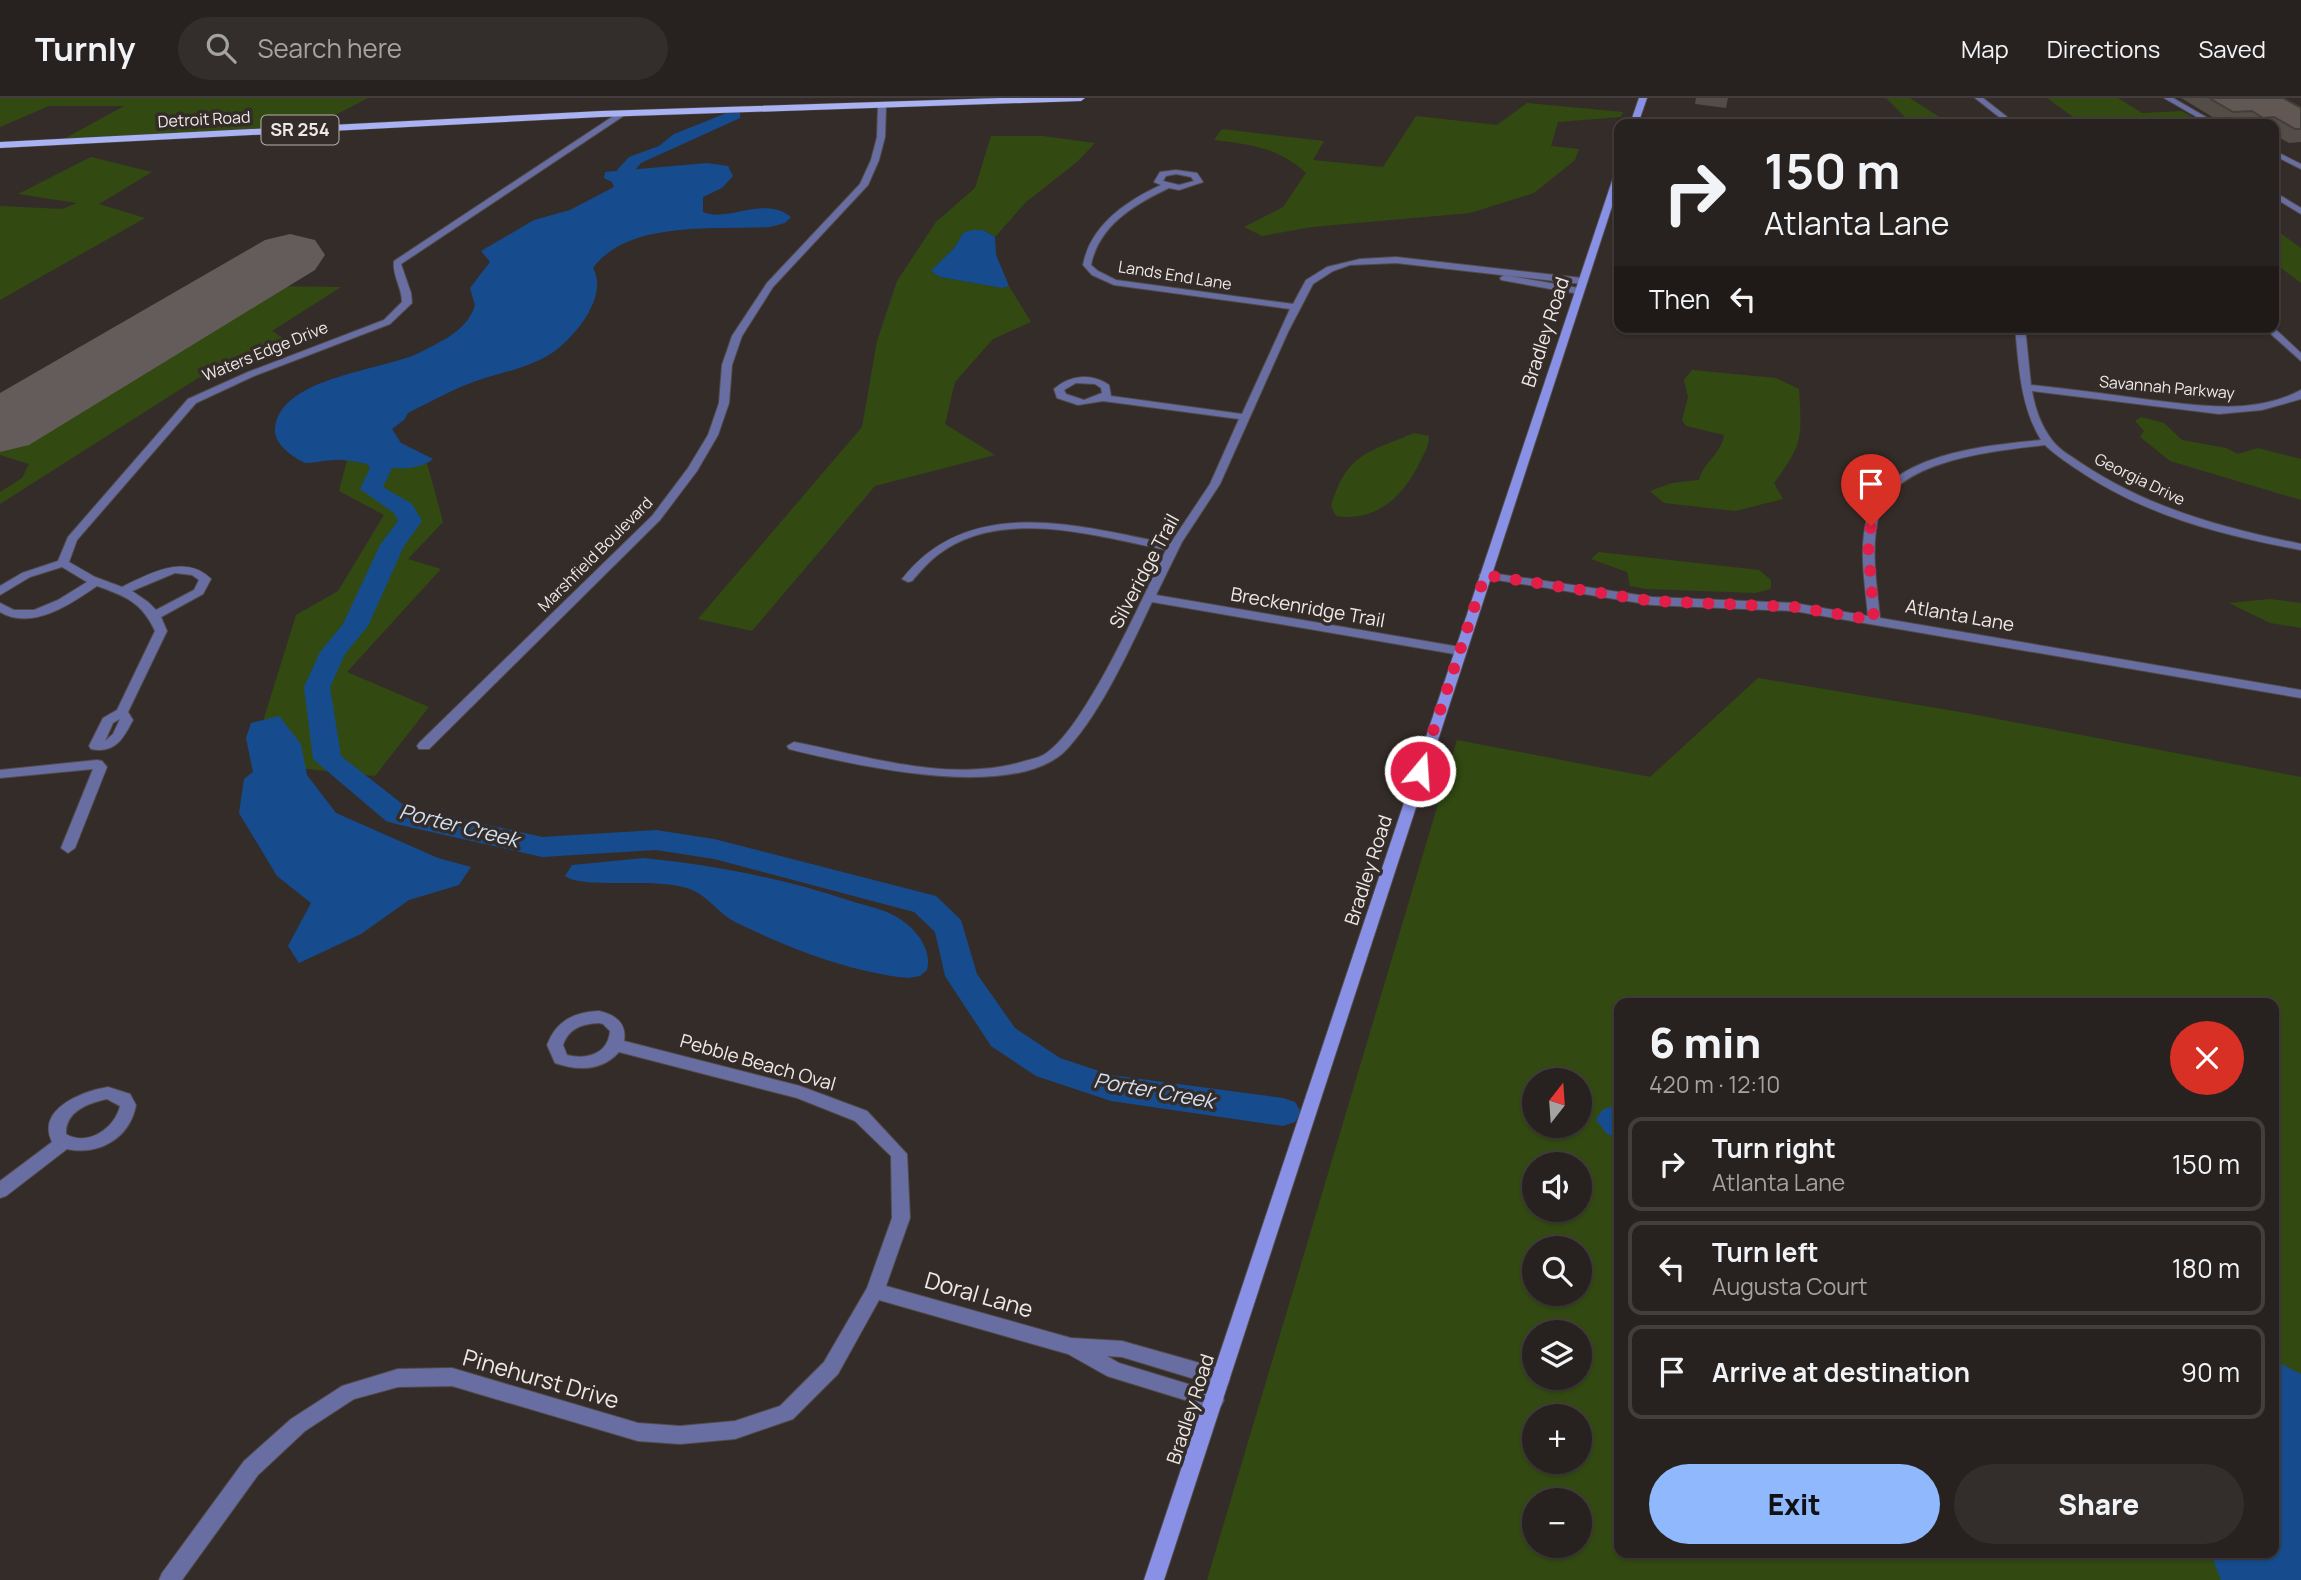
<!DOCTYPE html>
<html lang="en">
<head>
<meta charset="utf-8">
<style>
  :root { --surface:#27211f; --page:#332e2c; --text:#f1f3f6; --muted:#a4a3a4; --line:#433e3d; --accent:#90b8fd }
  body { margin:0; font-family:Manrope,sans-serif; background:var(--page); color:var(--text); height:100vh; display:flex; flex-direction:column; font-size:26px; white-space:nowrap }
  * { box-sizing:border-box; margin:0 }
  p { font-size:23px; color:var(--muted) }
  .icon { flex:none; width:38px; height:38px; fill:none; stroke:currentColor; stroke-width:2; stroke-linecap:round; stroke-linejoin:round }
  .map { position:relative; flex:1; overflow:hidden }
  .details { position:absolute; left:1614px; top:900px; width:665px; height:560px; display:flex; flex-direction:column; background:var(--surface); border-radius:14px; box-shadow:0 2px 5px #0004,0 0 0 2px var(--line) }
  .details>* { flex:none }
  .guide { position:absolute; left:1614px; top:21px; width:665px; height:214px; border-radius:14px; box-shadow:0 2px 5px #0004,0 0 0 2px var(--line); background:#27211f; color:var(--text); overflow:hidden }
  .needle { width:46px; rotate:17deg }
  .controls { position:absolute; left:1522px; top:970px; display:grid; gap:14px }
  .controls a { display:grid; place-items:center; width:70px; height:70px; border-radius:50%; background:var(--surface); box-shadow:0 2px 5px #0004,0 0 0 2px var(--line); font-size:35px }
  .pin { position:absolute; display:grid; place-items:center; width:60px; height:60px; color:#fff; margin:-72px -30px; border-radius:50% 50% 50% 0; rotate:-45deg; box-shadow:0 0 7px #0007 }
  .pin .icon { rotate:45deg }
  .me { position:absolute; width:77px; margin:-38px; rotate:18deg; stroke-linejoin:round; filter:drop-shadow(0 0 5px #0008) }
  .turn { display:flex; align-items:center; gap:24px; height:147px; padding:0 35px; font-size:32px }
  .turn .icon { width:91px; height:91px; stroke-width:2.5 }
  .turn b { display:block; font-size:49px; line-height:60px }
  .then { display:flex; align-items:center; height:66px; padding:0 35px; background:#0003; gap:14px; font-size:26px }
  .round { display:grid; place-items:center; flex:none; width:74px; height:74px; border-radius:37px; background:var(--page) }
  .overview { display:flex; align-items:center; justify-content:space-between; height:119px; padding:0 35px }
  h1 { font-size:42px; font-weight:800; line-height:52px }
  .button { display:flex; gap:14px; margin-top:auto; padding:14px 35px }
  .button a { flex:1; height:80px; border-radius:42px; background:var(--accent); color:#111; font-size:28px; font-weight:800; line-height:80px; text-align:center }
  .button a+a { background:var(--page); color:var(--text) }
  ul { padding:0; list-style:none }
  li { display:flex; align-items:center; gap:21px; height:94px; margin:0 14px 10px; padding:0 21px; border:4px solid var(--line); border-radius:14px }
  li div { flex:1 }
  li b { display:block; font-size:26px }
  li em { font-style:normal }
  header { display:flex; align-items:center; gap:42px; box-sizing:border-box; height:98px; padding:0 35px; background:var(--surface); border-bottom:2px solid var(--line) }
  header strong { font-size:33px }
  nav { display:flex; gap:38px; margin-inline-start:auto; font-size:24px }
  .search { width:490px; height:63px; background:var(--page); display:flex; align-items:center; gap:18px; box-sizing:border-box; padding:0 24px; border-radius:38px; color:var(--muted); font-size:26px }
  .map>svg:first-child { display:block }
  .green { fill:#324a11; fill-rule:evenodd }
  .water { fill:#164c8d }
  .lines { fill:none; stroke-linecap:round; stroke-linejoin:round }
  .river { fill:#164c8d; fill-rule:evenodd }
  .runway { fill:#645c5a; fill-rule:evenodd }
  .street-casing { stroke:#524a47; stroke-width:2 }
  .secondary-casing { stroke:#524a47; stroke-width:2 }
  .primary-casing { stroke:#524a47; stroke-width:1 }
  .street { fill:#686ea2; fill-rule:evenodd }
  .secondary { fill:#8891e5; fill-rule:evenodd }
  .primary { fill:#a9b2f2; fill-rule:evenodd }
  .wall { fill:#534c47 }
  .building { fill:#615853; stroke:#443e3a; stroke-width:2 }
  .route { stroke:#e11d48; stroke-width:12; stroke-dasharray:0 21.6 }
  .labels { text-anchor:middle; stroke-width:7; stroke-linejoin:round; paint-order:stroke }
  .far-street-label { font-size:16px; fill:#eee9e7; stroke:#342c29 }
  .shield { fill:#342c29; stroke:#b6b0ae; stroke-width:2 }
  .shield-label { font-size:18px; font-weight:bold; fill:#eee9e7 }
  .street-label { font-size:19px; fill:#eee9e7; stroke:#342c29 }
  .water-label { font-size:21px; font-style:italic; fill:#d1dff2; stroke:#342c29 }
  .near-street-label { font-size:23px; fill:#eee9e7; stroke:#342c29 }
</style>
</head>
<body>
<header>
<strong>Turnly</strong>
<div class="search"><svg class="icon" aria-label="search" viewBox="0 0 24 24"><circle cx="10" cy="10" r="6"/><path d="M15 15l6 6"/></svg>Search here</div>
<nav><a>Map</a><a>Directions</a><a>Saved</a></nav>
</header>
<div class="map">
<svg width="2301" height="1482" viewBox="0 0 2301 1482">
  <rect width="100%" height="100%" fill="#342c29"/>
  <g class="green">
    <path d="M0 0H368L312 29 62 42 124 8H49L0 29Z"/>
    <path d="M1886 0H1910L1950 26H1912Z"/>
    <path d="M2047 0H2118L2142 15 2182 13 2204 26H2083Z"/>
    <path d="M1527 5 1623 14 1621 19 1558 24 1551 48 1579 51 1575 62 1534 95 1470 115 1312 129 1262 138 1244 129 1283 109 1306 75C1279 50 1250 46 1214 42L1222 31 1324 43 1313 62 1383 69 1416 18 1497 27Z"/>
    <path d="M991 38H1043L1095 45 1077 64 1026 104 995 139 983 132 963 135 955 149 931 173 940 179 1002 190 1009 188 1031 224 993 241 955 284 945 326 995 357 875 388 752 533 698 521 862 329 877 243 897 183 936 124 975 90Z"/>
    <path d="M91 59 152 74 99 106 145 120 0 202V108L62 111 77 105 18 96Z"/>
    <path d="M2273 130 2301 150V185L2273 164Z"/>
    <path d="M269 188 341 189 272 233 286 242 288 248 236 275 198 280 0 406V394L22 380 29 366 0 357V351Z"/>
    <path d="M1692 272 1776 280 1799 291C1802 340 1803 346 1774 385L1783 401 1735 413 1664 405 1650 393 1672 385 1699 382C1704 363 1721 357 1724 337L1686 328 1682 322 1688 299 1684 282Z"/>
    <path d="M2141 319 2164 325 2182 342 2226 350 2238 356 2258 350 2301 361V402L2170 363 2140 339 2144 333 2135 323Z"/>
    <path d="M1414 335 1429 338C1429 350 1423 357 1418 368 1401 401 1374 424 1336 418L1331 408C1347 355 1367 355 1414 335Z"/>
    <path d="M347 362 388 370 427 365 443 424 408 461 441 471 347 574 429 609 375 678 250 665 296 517 338 493 384 417 339 393Z"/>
    <path d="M1599 454 1759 472 1771 482V491L1755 495 1646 491 1630 488 1627 474 1591 461Z"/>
    <path d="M2270 501 2301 505V530L2270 525 2229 505Z"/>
    <path d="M1758 580 1966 615 2301 679V1482H1207L1457 642 1650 679ZM1619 905H2273V1454H1619ZM1535 982H1580V1027H1535ZM1535 1066H1580V1111H1535ZM1535 1150H1580V1195H1535ZM1535 1234H1580V1279H1535ZM1535 1318H1580V1363H1535ZM1535 1402H1580V1447H1535Z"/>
  </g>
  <g class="water">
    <path d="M707 65 728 68 733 78 722 90 703 99V114C728 125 763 97 791 119L785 125 770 129C715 132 628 122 593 170 609 198 575 239 552 255 531 269 500 275 476 283 453 291 430 304 408 315L404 322 392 331 401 345 433 361C409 380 368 364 343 362 330 361 318 365 305 365 293 359 273 346 275 330 281 278 384 273 421 254 442 243 468 232 475 207L470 190 490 164 481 153 534 122 570 112 614 89 612 84 604 80 605 74Z"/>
    <path d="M972 132H983L995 139 996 157 1009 188 1002 190 940 179 931 173 955 149 963 135Z"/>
    <path d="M279 618 301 646 307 677 336 715 438 760 471 769 459 787 409 802 361 836 299 865 288 848 311 805 277 778 239 715 244 681 253 674 246 640 251 625Z"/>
    <path d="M644 760C714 767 781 780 848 802 862 807 880 810 893 817 913 827 933 850 927 872L920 878 908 880C850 874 788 850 735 824 719 816 708 798 692 792 661 778 583 792 565 778L572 767Z"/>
    <path d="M2273 1262 2301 1276V1482H2221L2210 1454H2273Z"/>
  </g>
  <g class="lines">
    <g class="river">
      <path d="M734 12 740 14V20L641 65 635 72 653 88 644 103H632L629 99 636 89 617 72 629 59 659 48 674 36Z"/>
      <path d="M356 331 364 333 392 370 383 389 412 406 422 423 404 448 368 528 345 556 330 589 341 658 405 708 542 739 656 732 714 741 936 798 961 822 977 876 1015 930 1060 960 1111 977 1283 1000 1295 1004 1301 1014 1295 1024 1283 1028 1111 1003 1036 978 991 948 945 878 935 834 914 814 714 761 656 752 542 759 396 726 386 723 313 661 304 589 320 554 343 526 380 447 398 423 394 415 360 391 370 370 345 338Z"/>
      <path d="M1614 1008 1619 1010V1040L1607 1036 1596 1022 1602 1012Z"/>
    </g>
    <path class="runway" d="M290 136 315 142 325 157 315 172 29 347 0 354V295L265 142Z"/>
    <g class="street-casing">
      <g id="street">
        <path d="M1975 0H1983L2016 26H2008Z"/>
        <path d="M2164 0H2173L2218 26H2209Z"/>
        <path d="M882 6 886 8 885 39 879 62 868 87 773 189 742 238 732 267 729 305 718 337 697 373 660 422 429 651H419L417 648 419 645 652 418 688 370 708 337 719 305 722 267 732 238 767 185 860 86 871 62 877 39 878 8Z"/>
        <path d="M621 13 628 15 401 166 411 195 412 205 390 226 254 278 196 305 77 442 69 464 95 479 122 489C149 476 185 455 211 481L203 496 161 519 167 533 128 614 133 622C123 641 115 656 91 651L89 648 103 620 117 612 155 533C142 504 125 498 97 488 71 506 32 533 0 514V505L14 512H34L58 502 87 484 62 469 30 479 0 497V488L22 475 58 463 68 439 188 301 248 274 384 222 402 204C402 190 392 177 394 163ZM175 475 192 477 199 482 194 492 156 512 148 504 132 493ZM120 621 113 636 105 643 113 625Z"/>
        <path d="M2273 52 2301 66V71L2273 57Z"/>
        <path d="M1176 72 1197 75 1203 84 1179 92 1169 90C1135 106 1099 127 1091 167L1098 173 1116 182 1293 206 1306 182 1327 169 1360 161 1396 159 1582 180 1586 183 1582 186 1396 165 1350 167 1333 173 1313 186 1288 234 1220 386 1182 444 1156 497 1460 549 1466 553 1460 557 1152 504C1130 550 1102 613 1067 651 1017 705 853 667 789 651L787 648 794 644C867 658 951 686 1025 663 1031 661 1039 660 1045 656 1085 631 1143 498 1166 452 1097 438 1001 409 939 456 928 464 920 474 912 483L908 484 902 481C969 395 1079 428 1170 446L1210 386 1239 321 1103 303 1078 307 1057 300 1054 291C1070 277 1091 275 1109 287L1111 298 1242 316 1290 211 1114 187 1092 177 1083 167C1090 128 1126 103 1161 87L1154 84 1160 74ZM1176 76 1191 79 1194 83 1179 87 1163 83 1166 78ZM1076 285 1095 286 1101 290 1102 295 1084 302 1066 296 1064 292Z"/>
        <path d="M2273 93 2301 110V116L2273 99Z"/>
        <path d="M1504 177 1579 190 1583 193 1579 196 1501 182 1500 180Z"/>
        <path d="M2015 229H2025L2031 287C2068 291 2106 296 2143 301 2196 307 2252 318 2301 292V301L2262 312 2219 316 2032 293C2035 310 2041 328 2052 342 2059 352 2071 358 2081 365 2148 410 2223 430 2301 446V452C2221 437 2143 417 2075 370 2065 363 2054 356 2045 347 1997 353 1894 361 1879 417 1870 451 1877 487 1880 520L2301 592V600L1794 513 1652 507 1485 480 1479 477 1485 474 1652 499 1794 505 1868 518C1865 485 1858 449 1868 417 1886 356 1988 347 2041 342 2020 307 2019 268 2015 229Z"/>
        <path d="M2263 229H2273L2301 255V263Z"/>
        <path d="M97 662 102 663 107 669 75 750 68 755 61 750 93 671 0 680V672Z"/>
        <path d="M599 913C616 917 627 925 624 943L800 988 867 1013 907 1056 910 1120 886 1188 1071 1240 1122 1243 1221 1271 1228 1274 1230 1280 1228 1286 1221 1289 1122 1259 1107 1258 1119 1265 1221 1296 1224 1302 1221 1308 1214 1311 1107 1278 1068 1256 879 1202 838 1276 793 1321 735 1341 680 1346 638 1343 452 1288 398 1289 354 1301 305 1333 258 1377 182 1482H159L162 1475 244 1363 291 1321 342 1288 398 1271 452 1270 638 1325 680 1328 735 1323 780 1308 824 1264 867 1190 892 1120 891 1058 855 1023 797 1000 619 954C602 973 578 973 555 965L547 947C556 923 574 914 599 913ZM599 925 603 926 610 933C608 956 587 962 567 957L563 947C569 930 582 926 599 925Z"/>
        <path d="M108 989 130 996 136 1007C130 1040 99 1058 67 1051L6 1098 0 1100V1083L52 1044C36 1010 84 993 108 989ZM107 1001 120 1008C115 1030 88 1049 66 1036 65 1013 89 1005 107 1001Z"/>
      </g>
    </g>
    <g class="secondary-casing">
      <g id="secondary">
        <path d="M1639 0H1647L1638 26H1630Z"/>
        <path d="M1619 72V87L1164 1482H1144L1615 74Z"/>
      </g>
    </g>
    <g class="primary-casing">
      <path id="primary" d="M1000 0H1085L1081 3 601 19 0 50V44L601 13Z"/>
    </g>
    <use href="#street" class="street"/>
    <use href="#secondary" class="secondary"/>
    <use href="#primary" class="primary"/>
  </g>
  <g class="wall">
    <path d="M1696 0H1728L1726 10 1695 6Z"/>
    <path d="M2181 0H2283L2301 10V44L2289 45 2273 36V26H2224Z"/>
  </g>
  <path class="building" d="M2209 0H2283L2301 10V31H2295L2274 19 2263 20 2252 13 2233 14Z"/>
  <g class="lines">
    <path class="route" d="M1420 673 1485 477 1652 503 1794 509 1874 522 1868 445 1871 428"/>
  </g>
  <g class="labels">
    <g class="far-street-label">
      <text transform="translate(204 21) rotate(-3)" y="6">Detroit Road</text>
      <text transform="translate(1175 177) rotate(9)" y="6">Lands End Lane</text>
      <text transform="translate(265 253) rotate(-22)" y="6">Waters Edge Drive</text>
      <text transform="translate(2167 289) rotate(5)" y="6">Savannah Parkway</text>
      <text transform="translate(2140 381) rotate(26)" y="6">Georgia Drive</text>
      <text transform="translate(595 456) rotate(-45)" y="6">Marshfield Boulevard</text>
    </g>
    <rect class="shield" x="261.5" y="17.5" width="77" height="29" rx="5"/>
    <g class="shield-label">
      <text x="300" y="38">SR 254</text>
    </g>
    <g class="street-label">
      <text transform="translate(1545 234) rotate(-72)" y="7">Bradley Road</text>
      <text transform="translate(1144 473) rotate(-62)" y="7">Silveridge Trail</text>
      <text transform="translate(1308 509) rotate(10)" y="7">Breckenridge Trail</text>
      <text transform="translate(1960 517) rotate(10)" y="7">Atlanta Lane</text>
      <text transform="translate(1368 772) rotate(-72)" y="7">Bradley Road</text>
      <text transform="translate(758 964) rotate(16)" y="7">Pebble Beach Oval</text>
      <text transform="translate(1190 1311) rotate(-72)" y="7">Bradley Road</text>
    </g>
    <g class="water-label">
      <text transform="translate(459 728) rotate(14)" y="7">Porter Creek</text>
      <text transform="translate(1154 993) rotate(10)" y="7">Porter Creek</text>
    </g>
    <g class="near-street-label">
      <text transform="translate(979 1197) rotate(16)" y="8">Doral Lane</text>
      <text transform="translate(541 1281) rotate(16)" y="8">Pinehurst Drive</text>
    </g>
  </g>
</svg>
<div class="controls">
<a><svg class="needle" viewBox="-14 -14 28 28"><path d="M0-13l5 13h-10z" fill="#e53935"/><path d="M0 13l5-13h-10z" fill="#a4a3a4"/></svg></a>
<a><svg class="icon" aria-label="sound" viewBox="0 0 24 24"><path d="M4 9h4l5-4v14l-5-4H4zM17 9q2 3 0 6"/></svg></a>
<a><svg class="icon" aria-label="search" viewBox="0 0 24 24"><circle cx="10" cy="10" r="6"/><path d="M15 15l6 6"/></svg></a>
<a><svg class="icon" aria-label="layers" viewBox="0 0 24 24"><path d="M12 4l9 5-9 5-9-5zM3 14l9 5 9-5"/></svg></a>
<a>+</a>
<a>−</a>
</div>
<div class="pin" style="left:1871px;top:428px;background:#d93025"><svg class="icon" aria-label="arrive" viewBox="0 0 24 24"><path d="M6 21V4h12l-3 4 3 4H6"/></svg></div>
<svg class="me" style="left:1420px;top:673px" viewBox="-20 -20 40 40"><circle r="17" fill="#e11d48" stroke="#fff" stroke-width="3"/><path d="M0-11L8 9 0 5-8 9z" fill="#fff"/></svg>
<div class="guide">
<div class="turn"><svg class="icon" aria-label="right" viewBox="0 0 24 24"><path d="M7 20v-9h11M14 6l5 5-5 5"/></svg><div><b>150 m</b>Atlanta Lane</div></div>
<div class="then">Then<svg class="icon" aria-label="left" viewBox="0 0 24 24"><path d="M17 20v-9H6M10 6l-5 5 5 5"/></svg></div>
</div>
<section class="details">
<div class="overview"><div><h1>6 min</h1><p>420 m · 12:10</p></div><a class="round" style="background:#d93025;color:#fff"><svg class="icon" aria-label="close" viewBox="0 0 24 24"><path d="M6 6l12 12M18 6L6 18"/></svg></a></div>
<ul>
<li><svg class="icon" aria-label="right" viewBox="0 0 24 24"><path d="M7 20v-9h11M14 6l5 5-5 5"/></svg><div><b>Turn right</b><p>Atlanta Lane</p></div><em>150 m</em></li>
<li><svg class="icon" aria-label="left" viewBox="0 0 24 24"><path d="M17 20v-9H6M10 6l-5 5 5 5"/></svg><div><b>Turn left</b><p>Augusta Court</p></div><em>180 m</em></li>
<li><svg class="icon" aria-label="arrive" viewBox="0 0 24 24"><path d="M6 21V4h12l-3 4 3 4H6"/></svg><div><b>Arrive at destination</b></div><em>90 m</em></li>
</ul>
<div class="button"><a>Exit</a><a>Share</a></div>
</section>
</div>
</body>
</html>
